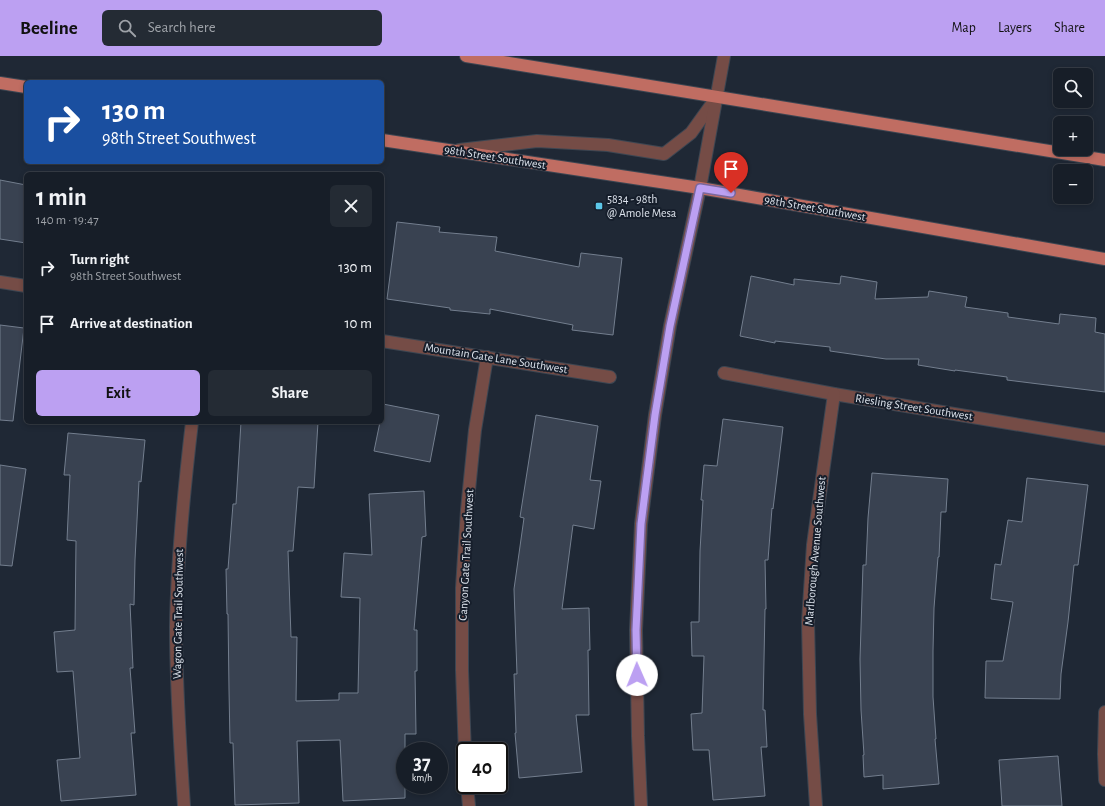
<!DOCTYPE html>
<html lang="en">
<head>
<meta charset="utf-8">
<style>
  :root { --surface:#171e28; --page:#242b34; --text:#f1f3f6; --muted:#9ea2a8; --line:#363c45; --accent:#bca0f2 }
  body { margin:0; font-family:"Alegreya Sans",sans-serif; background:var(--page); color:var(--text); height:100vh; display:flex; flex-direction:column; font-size:15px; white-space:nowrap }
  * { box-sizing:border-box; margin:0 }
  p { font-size:13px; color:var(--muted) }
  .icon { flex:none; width:22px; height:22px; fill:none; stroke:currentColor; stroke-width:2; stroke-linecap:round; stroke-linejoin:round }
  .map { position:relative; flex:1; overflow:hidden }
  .panel { position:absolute; left:24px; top:116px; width:360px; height:252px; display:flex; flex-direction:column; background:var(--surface); border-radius:6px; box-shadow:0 2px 6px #0003,0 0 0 1px var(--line) }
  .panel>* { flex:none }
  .guide { position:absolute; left:24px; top:24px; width:360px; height:84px; border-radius:6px; box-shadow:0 2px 6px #0003,0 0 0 1px var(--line); background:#1a4fa0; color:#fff; overflow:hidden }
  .controls { position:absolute; left:1053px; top:12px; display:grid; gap:8px }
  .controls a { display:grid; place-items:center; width:40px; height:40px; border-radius:6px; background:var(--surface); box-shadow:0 2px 6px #0003,0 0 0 1px var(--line); font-size:20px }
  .speed { position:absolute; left:396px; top:686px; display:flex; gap:8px; font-size:20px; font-weight:700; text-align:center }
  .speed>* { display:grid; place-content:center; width:52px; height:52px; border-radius:50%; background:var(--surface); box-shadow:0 2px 6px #0003,0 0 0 1px var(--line); line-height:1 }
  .speed small { font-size:10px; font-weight:400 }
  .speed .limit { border:2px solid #111; border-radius:6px; background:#fff; color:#111 }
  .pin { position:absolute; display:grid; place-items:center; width:34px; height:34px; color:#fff; margin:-41px -17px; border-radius:50% 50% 50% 0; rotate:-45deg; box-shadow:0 0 4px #0007 }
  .pin .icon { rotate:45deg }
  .me { position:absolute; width:44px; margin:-22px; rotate:359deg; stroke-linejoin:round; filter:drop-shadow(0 0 3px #0008) }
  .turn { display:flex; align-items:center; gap:14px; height:84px; padding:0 12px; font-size:18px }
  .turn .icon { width:52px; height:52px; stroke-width:2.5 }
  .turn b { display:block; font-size:28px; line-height:34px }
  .round { display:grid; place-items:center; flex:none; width:42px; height:42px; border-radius:6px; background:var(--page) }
  .head { display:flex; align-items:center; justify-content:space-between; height:68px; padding:0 12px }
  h1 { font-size:24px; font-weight:700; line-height:30px }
  .button { display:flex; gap:8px; margin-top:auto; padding:8px 12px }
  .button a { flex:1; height:46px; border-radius:6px; background:var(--accent); color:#111; font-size:16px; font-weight:700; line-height:46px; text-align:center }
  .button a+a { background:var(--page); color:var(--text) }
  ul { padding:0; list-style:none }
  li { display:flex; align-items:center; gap:12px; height:56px; padding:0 12px }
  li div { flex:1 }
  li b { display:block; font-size:15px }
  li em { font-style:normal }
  header { display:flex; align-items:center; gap:24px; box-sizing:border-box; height:56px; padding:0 20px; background:var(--accent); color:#111 }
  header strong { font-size:19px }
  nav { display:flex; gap:22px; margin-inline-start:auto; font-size:14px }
  .search { width:280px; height:36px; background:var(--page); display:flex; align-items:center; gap:10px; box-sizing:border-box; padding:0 14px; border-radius:6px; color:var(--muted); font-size:15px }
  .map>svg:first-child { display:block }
  .building { fill:#394251; stroke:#737e8e }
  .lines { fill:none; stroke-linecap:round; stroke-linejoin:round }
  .minor-casing { stroke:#3d4652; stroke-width:14 }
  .major-casing { stroke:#3d4652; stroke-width:14 }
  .minor { stroke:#754c46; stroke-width:12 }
  .major { stroke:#c06d62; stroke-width:12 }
  .route-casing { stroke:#7a689d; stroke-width:10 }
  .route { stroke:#bca0f2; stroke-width:7 }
  .poi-dot { fill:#5cc7e8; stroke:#161e2b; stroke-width:1.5 }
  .labels { text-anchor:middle; stroke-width:4; stroke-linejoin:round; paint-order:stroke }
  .street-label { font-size:12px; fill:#dde3ec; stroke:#161e2b }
  .poi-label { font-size:12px; fill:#dde3ec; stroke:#161e2b; text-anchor:start }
</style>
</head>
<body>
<header>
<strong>Beeline</strong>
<div class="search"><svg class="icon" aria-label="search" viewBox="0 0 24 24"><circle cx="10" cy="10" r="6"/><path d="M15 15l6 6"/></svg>Search here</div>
<nav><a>Map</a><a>Layers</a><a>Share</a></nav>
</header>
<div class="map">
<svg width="1105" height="750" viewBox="0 0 1105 750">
  <rect width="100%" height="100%" fill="#1f2835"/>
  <g class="building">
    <path d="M0 124 26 129V187L0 183Z"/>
    <path d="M397 166 440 171 439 176 497 181 495 195 579 211 581 197 622 202 613 279 572 274 573 269 490 253V258L450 254V252L387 243Z"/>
    <path d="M751 220 794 229V223L840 228 841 220 877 226 875 243 928 241 929 235 967 241 965 251 1008 257V261L1059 268 1060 258 1096 262 1095 276 1105 278V336L1039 328 1007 324V321L955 314V315L918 309 919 303H886L830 295V291L775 285V287L740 280Z"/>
    <path d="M0 269 24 272 13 365 0 364Z"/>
    <path d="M383 348 439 359 430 406 374 395 380 366H382Z"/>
    <path d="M536 359 598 370 590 424 601 425 594 473 573 469 562 553 589 552 590 594H588L589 659H576L582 716 519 722 515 677H516L514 618H517L514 533 524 462 520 461Z"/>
    <path d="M723 363 783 371 773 453 772 452 768 504H765L766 553H765L763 654H765L767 691H761L765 740 713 744 709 694H693L691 658 702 657 704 600H692L691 566H699L700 495 703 444H701L704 409 717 410Z"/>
    <path d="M241 366H318L314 432 298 431 293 495H288L291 581H297L296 645 339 644V637H358L360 542 341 541 344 497 372 499 369 438 424 435 426 480 422 481 414 574H417V615H415L416 678H405V742L343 745 340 684 297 685 299 747 235 749 233 687H230L229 634 228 558H227L226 513H228L233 448H236Z"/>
    <path d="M68 377 145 384 141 426 139 425 135 504 134 549 130 548 133 612H130L135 677H131L136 739 61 745 57 704 80 702 73 615 57 616 54 576 75 574 76 485 67 484 70 419H64Z"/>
    <path d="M0 409 26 413 12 510 0 509Z"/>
    <path d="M872 417 948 423 946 456H941L939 501H938L934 552 933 595V641L936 683H935L939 728 883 733V719L864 721 863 699H864L861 654 860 603 863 509H866L868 462Z"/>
    <path d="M1027 422 1088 429 1078 509H1074L1068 566 1061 618 1060 643 985 642 986 605H1003L1013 546 991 543 995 508 1001 509 1008 464 1022 466Z"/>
    <path d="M1058 700 1062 750H1002L999 704Z"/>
  </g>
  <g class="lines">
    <g class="minor-casing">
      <g id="minor">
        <path d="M459 94 537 85 608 89 664 98 691 77 714 45"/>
        <path d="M0 226 26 230"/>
        <path d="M382 285 610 321"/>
        <path d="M724 317 834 338 1105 383"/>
        <path d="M1105 656 1104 698 1105 724"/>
        <path d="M465 699 462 614V532L467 454 475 374 487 301"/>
        <path d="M467 729 469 750"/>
        <path d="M184 750C180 690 176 631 176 571 177 503 184 434 192 366"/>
        <path d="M641 750 638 680 636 574 641 468 655 359 670 270 700 132 724 0"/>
        <path d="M816 750 810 658 808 566 813 489 823 416 834 338"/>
      </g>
    </g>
    <g class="major-casing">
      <g id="major">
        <path d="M466 0 1105 104"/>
        <path d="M0 27 26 31"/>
        <path d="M382 84 700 132 1105 203"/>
      </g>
    </g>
    <use href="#minor" class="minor"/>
    <use href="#major" class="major"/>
  </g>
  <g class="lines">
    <g class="route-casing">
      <path id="route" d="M637 619 636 574 641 468 655 359 670 270 700 132 731 137"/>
    </g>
    <use href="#route" class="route"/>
  </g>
  <rect class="poi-dot" x="595" y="146" width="8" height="8" rx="2"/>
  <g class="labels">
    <g class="street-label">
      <text transform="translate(495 101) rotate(9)" y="4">98th Street Southwest</text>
      <text transform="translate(815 152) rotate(10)" y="4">98th Street Southwest</text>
      <text transform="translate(496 302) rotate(9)" y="4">Mountain Gate Lane Southwest</text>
      <text transform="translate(914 351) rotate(9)" y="4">Riesling Street Southwest</text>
      <text transform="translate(815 495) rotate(-85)" y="4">Marlborough Avenue Southwest</text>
      <text transform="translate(466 499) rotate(-87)" y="4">Canyon Gate Trail Southwest</text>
      <text transform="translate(178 558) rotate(-89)" y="4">Wagon Gate Trail Southwest</text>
    </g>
    <g class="poi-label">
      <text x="607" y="147">5834 - 98th<tspan x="607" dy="14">@ Amole Mesa</tspan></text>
    </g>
  </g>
</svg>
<div class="controls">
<a><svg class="icon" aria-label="search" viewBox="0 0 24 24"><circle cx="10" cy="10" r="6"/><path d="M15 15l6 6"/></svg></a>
<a>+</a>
<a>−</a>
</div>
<div class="speed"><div>37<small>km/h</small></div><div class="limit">40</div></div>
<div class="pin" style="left:731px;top:137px;background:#d93025"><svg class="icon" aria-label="arrive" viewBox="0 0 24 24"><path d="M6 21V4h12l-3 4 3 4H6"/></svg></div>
<svg class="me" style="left:637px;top:619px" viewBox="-20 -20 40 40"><circle r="19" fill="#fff"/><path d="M0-13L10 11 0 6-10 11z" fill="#bca0f2"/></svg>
<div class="guide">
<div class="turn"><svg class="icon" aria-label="right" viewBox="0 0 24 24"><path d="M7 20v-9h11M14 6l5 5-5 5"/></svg><div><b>130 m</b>98th Street Southwest</div></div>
</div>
<section class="panel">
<div class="head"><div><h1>1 min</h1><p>140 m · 19:47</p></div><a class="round"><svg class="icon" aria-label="close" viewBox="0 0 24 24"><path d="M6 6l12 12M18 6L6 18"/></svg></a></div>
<ul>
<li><svg class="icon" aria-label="right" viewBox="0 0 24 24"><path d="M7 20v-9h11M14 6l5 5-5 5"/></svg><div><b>Turn right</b><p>98th Street Southwest</p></div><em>130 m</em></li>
<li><svg class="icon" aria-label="arrive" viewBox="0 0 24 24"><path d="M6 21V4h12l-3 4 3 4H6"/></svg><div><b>Arrive at destination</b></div><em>10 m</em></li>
</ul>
<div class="button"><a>Exit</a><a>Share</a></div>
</section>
</div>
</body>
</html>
